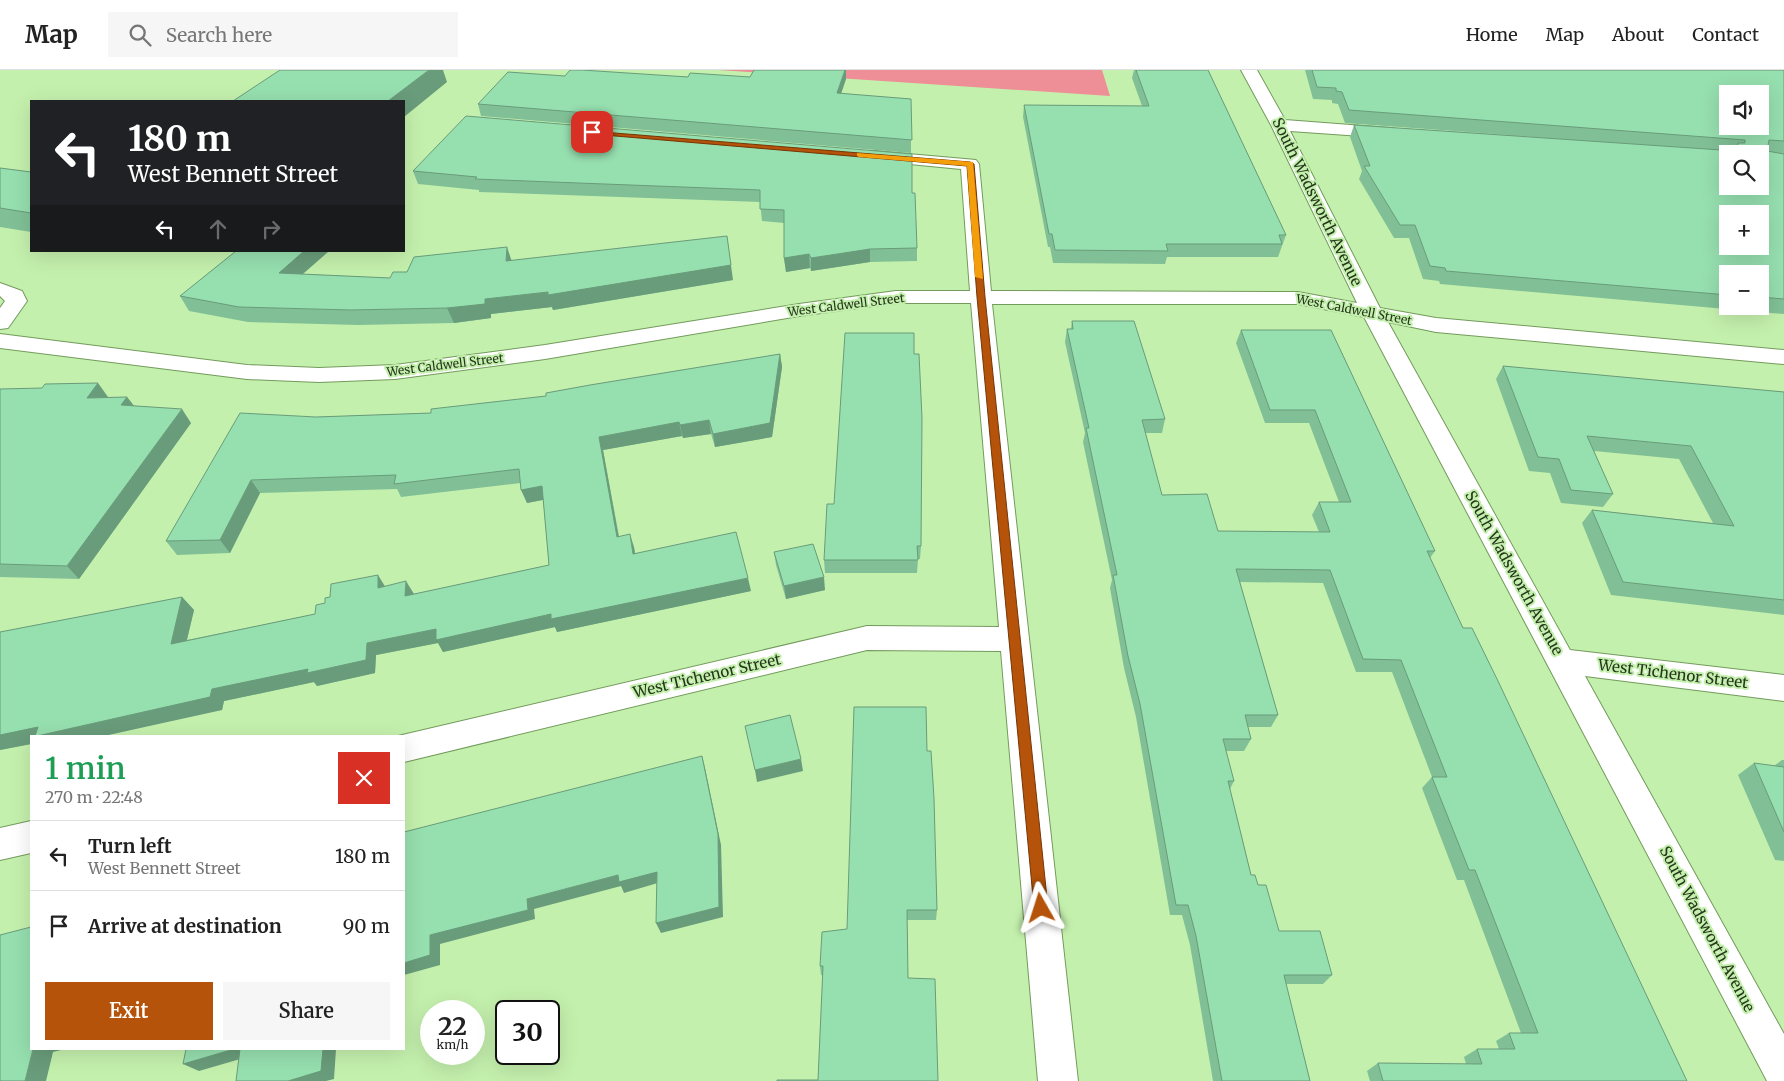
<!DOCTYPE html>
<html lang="en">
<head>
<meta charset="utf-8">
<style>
  :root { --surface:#fff; --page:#f6f6f6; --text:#222; --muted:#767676; --line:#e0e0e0; --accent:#b45309 }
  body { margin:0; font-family:Merriweather,serif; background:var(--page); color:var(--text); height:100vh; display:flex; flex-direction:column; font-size:19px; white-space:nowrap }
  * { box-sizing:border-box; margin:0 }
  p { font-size:16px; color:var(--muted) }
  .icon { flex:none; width:28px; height:28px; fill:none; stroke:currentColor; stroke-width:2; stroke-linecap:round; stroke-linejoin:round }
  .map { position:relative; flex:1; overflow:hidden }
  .sheet { position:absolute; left:30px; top:665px; width:375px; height:315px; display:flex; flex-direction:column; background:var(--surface); border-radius:0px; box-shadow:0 5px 20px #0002 }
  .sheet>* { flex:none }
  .top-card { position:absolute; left:30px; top:30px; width:375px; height:152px; border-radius:0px; box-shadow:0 5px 20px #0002; background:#202124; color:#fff; overflow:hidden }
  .tools { position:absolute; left:1719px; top:15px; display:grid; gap:10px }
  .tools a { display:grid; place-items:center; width:50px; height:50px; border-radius:0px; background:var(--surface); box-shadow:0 5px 20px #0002; font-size:25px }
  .speed { position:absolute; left:420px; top:930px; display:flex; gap:10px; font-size:25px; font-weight:700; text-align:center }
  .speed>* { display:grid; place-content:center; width:65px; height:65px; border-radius:50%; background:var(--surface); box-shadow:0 5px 20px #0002; line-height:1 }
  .speed small { font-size:12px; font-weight:400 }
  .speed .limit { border:2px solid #111; border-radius:8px; background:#fff; color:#111 }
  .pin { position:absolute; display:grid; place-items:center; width:42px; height:42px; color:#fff; margin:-21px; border-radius:10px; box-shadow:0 2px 8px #0006 }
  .me { position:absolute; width:55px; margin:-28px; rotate:354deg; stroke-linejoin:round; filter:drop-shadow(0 0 4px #0008) }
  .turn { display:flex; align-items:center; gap:18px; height:105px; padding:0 15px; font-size:22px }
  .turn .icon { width:65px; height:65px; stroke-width:2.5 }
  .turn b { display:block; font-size:35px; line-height:42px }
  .lanes { display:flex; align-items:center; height:48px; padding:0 15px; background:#0003; justify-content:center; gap:25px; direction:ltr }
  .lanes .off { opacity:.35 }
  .round { display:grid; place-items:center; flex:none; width:52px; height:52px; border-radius:0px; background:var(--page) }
  .head { display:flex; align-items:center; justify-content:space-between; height:85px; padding:0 15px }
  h1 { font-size:30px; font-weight:600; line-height:38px; color:#1e9e55 }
  .button { display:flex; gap:10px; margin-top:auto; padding:10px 15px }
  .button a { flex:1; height:58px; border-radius:0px; background:var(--accent); color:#fff; font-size:20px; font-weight:600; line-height:58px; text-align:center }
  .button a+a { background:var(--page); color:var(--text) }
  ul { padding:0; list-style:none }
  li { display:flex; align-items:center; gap:15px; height:70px; padding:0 15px; border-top:1px solid var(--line) }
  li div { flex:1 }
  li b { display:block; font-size:19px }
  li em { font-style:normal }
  header { display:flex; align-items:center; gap:30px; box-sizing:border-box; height:70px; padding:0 25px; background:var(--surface); border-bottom:1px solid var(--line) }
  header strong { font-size:24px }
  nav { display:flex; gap:28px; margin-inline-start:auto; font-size:18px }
  .search { width:350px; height:45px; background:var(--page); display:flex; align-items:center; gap:12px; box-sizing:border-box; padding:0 18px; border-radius:0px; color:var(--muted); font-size:19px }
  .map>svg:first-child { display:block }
  .green { fill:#ee8e96 }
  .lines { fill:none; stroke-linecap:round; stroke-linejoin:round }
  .minor-casing { stroke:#739b5c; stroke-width:2 }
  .minor { fill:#fff; fill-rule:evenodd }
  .wall { fill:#81c096; fill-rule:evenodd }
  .shaded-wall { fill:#699c7a }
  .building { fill:#96dfaf; stroke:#699c7a; fill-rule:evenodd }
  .route { fill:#b45309; stroke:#753606 }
  .slow { fill:#f59e0b }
  .labels { text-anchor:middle; stroke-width:4; stroke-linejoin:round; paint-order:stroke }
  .far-street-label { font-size:12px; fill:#26361c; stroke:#c4f0ad }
  .street-label { font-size:15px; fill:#26361c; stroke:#c4f0ad }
</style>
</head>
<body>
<header>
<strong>Map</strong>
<div class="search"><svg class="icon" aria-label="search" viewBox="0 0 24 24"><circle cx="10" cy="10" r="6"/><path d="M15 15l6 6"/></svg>Search here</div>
<nav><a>Home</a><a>Map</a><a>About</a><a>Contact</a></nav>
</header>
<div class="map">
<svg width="1784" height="1011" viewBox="0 0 1784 1011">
  <rect width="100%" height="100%" fill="#c4f0ad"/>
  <path class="green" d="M718 0H1102L1110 26Z"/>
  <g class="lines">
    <g class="minor-casing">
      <g id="minor">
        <path d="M1241 0H1257L1285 50 1390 58 1396 59 1399 63 1396 67 1390 68 1290 61 1380 238 1436 248 1784 280V294L1436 262 1388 252 1570 580 1784 605V631L1585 606 1784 964V1011H1767L1364 247 1298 234H992L1078 1011H1038L1001 581 867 580 404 692V666H398L867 556 999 557 971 233H896L799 246 545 289 395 309 319 312 247 309 0 278V264L247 295 319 298 395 295 545 275 799 234 896 221H970L961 99 868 90 865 86 868 82 874 81 976 90 979 94 991 221 1298 222 1357 233 1271 55Z"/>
        <path d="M0 213 22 221 27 231 8 258 0 259V238L5 231 0 226Z"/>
        <path d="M31 751V783L0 790V758Z"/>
      </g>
    </g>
    <use href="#minor" class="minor"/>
  </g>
  <g class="wall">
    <path d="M754 0H846V9L841 24 911 29V83L481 46 478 34 565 6 750 7Z"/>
    <path d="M1134 0H1208L1286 165 1278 187H1167L1165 194 1053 193 1050 177H1048L1023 47 1024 35 1142 36 1132 8Z"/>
    <path d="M1305 0H1784V244L1440 214 1439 211 1423 209 1409 168H1394L1359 109 1362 101 1350 67 1354 55 1536 67 1345 53 1338 34 1332 33V30L1313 29ZM1728 204H1760V236H1728Z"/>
    <path d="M0 98 31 102V162L0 157Z"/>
    <path d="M413 101 912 123 917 178V191L870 192 811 201 810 198 786 202 784 188V153L762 151 760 132 479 122V120L418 114Z"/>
    <path d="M236 181H329L302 204 390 208 407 202 511 190 733 210 553 240 552 237 491 244V248L454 253 358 255 248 252 189 241 180 226Z"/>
    <path d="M1072 251 1165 349 1162 363H1145L1162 425 1218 461 1319 462 1312 445 1319 432H1339L1309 353H1265L1236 273 1241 260H1331L1435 481 1430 488 1463 558 1687 1011H1370L1367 1001 1378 993 1466 994 1464 987 1477 979H1499L1496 971 1509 963H1521L1464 810H1457L1422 718 1432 707 1392 602H1356L1323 513 1240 512 1278 645 1271 657H1248L1251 669 1244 681H1226L1234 711 1230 719 1251 805 1258 815 1279 861 1332 905 1323 914H1286L1310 1011H1213L1190 875 1182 845H1170L1136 647 1124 598 1110 518 1112 510 1083 372 1085 363 1065 272 1067 259H1071Z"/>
    <path d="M780 284 782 297 772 367 715 377 711 364 683 368 682 366 603 380 619 466 634 477 635 483 751 521 557 562 555 557 443 582 438 573 376 585 375 603 317 616 314 612 224 631 222 640 31 666V674L0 680V562L182 527 194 540 187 570 315 544 325 533 385 516 414 524 549 495 543 430 527 433 521 413 401 427 397 419 260 423 230 483 177 485 166 471 316 347 431 343 546 326Z"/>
    <path d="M914 284 921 476 920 489H918L917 503H825L824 490 834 434Z"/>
    <path d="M1503 296 1784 322V545L1611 525 1582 453 1592 440 1713 453 1679 389 1594 381 1613 424 1603 437 1561 433 1550 403 1529 401 1496 309Z"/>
    <path d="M0 319 108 327V328L127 327 134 336 191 353 79 509 0 507Z"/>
    <path d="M774 482 825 520 786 529 776 495Z"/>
    <path d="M927 681 937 840 936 850H907L908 908 818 1010 823 905H821L820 896 847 859Z"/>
    <path d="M1782 690H1784V791L1775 790 1738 705 1754 693 1774 696Z"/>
  </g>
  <g class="shaded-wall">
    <path d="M429 0H443L447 12 404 47V31H388Z"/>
    <path d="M845 0H846V9L837 35V23Z"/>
    <path d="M727 166 733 210 553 240 552 237 491 244V248L454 253 447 238 485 229Z"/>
    <path d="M507 177 512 192 506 191Z"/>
    <path d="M870 179V192L811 201V188Z"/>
    <path d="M304 181H329L287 218 279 203Z"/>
    <path d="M809 184 810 198 786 202 784 188Z"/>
    <path d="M780 284 782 297 772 367 715 377 713 364Z"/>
    <path d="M98 313 108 327 97 342 87 328Z"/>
    <path d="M127 327 138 341 121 335Z"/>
    <path d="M182 339 191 353 79 509 67 496Z"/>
    <path d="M709 350 711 364 683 368 680 355Z"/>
    <path d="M679 352 682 366 603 380 621 480 617 467 599 367Z"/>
    <path d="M251 410 260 423 230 483 220 470Z"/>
    <path d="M542 416 547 429 527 433 521 420Z"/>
    <path d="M630 464 634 477 637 497 633 484Z"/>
    <path d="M378 505 386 518H378Z"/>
    <path d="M824 507 825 520 786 529 784 516Z"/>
    <path d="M748 508 751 521 557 562 555 557 443 582 438 573 376 585 375 603 317 616 314 612 224 631 222 640 104 666H31V674L0 680V665L212 619 367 573 436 559 551 544Z"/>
    <path d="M406 511 414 524 405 526Z"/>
    <path d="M182 527 194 540 183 586 171 574Z"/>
    <path d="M702 686 705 698 721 775 723 847 661 863 656 853Z"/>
    <path d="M801 689 803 701 757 712 755 700Z"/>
    <path d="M657 802 661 812 624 823 621 816 534 839 535 849 440 874V895L404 905V893L430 865 527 829 618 805Z"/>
    <path d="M33 979H65L53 982 46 1011H25Z"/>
    <path d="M234 979H243L254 985 199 1001 183 994Z"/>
    <path d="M323 979H336L334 1009 326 1011H288Z"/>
  </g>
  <g class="building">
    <path d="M280 0H429L388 31H233Z"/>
    <path d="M570 0H582L688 7 690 3 750 7 754 0H845L837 23 911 29 912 70 478 34 508 2 565 6Z"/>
    <path d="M1136 0H1208L1286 165H1279L1282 174H1166L1168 181 1055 180 1052 164H1049L1024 35 1149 36Z"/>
    <path d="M1312 0H1784V71L1769 70 1767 81 1784 84V229L1760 227V204H1728V225L1446 201 1445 198 1430 196 1415 155H1400L1364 96H1370L1354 55 1736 81 1738 73H1745V70L1349 40 1342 22 1336 21V18L1317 17ZM1728 24H1760V56H1728ZM1728 84H1760V116H1728ZM1728 144H1760V176H1728Z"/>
    <path d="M466 46 912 84V123H915L917 178 870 179 811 188 809 184 784 188V140L760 139V120L475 109 477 107 413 101Z"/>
    <path d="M0 98 31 102V143L0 138Z"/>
    <path d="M727 166 731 195 548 225V222L485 229V234L447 238 351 240 239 237 180 226 236 181H304L279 203 390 208 393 202H407L414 187 507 177 506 191Z"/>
    <path d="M1072 251H1134L1165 349 1142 350 1162 425 1207 424 1218 461 1330 462 1319 432H1351L1315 340H1270L1241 260H1331L1435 481H1427L1463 558H1472L1498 611 1687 1011H1383L1378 993 1482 994 1477 979H1515L1509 963H1538L1475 800H1469L1432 707H1447L1401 590 1363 589 1330 500 1236 499 1278 645H1245L1251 669H1223L1234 711H1228L1251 805H1255L1258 815H1266L1279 861H1320L1332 905H1284L1310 1011H1222L1196 866 1188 835H1176L1140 634 1128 586 1113 505H1117L1086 358H1089L1067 259H1073Z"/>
    <path d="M845 263H914V284H919L922 348 921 476H917L918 490H824L827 434H834Z"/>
    <path d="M780 284 770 353 713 364 709 350 680 355 679 352 599 367 617 467 630 464 633 484 736 462 748 508 551 549V544L436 570V559L367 573 366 590 307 603 308 599 212 619 210 627 37 666H35L38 657 0 665V562L182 527 171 574 315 544 316 535 325 533V528L330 527 331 514 378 505V518L406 511 405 526 549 495 542 416 521 420 519 399 394 414 396 405 251 410 220 470 166 471 240 343 316 347 431 343V339L546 326V323L590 315Z"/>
    <path d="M1503 296 1784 322V530L1623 512 1592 440 1734 456 1691 376 1587 366 1613 424 1571 420 1559 389 1538 387Z"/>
    <path d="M98 313 87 328 127 327 121 335 182 339 67 496 0 494V319L42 318 45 314Z"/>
    <path d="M813 474 824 507 784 516 774 482Z"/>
    <path d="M854 637H926L927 681H931L934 728 937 840H907L908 908 935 909 938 1011H777V1010H818L823 896H820L822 862 847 859Z"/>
    <path d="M790 645 801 689 755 700 745 656Z"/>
    <path d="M702 686 718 764 719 837 656 853 657 802 619 812 618 805 527 829 528 840 430 865V885L404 893V762Z"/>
    <path d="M1754 693 1784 697V762Z"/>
    <path d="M31 857V979H33L25 1011H0V865Z"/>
    <path d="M186 979H234L183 994Z"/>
    <path d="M240 979H323L321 1001 288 1011H236Z"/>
  </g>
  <path class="route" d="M590 61 970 92 974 94 985 227 1048 838 1046 843 1041 845 1036 843 1034 838 977 227 967 96 592 64Z"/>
  <path class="slow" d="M857 83 973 92 983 209 975 207 967 96 859 87 857 86Z"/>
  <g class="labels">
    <g class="far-street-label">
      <text transform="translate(846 235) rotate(-7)" y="4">West Caldwell Street</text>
      <text transform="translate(1354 240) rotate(11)" y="4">West Caldwell Street</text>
      <text transform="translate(445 295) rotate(-7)" y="4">West Caldwell Street</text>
    </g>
    <g class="street-label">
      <text transform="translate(1317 132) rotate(64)" y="5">South Wadsworth Avenue</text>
      <text transform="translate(1514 503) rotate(61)" y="5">South Wadsworth Avenue</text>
      <text transform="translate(1673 604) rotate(7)" y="5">West Tichenor Street</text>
      <text transform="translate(707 606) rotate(-13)" y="5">West Tichenor Street</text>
      <text transform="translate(1707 859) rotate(62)" y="5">South Wadsworth Avenue</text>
    </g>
  </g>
</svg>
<div class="tools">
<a><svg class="icon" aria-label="sound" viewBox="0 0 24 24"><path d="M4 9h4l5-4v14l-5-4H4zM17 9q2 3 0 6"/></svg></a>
<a><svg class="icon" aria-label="search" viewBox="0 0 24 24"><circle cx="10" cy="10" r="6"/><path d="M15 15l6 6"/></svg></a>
<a>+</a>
<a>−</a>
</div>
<div class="speed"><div>22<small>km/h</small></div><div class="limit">30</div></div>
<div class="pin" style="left:592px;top:62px;background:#d93025"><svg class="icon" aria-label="arrive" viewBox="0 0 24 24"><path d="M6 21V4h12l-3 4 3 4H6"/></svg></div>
<svg class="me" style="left:1041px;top:838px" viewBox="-20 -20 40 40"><path d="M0-17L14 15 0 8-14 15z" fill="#b45309" stroke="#fff" stroke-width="4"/></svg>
<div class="top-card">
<div class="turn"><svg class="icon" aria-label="left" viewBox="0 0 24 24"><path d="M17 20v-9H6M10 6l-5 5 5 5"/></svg><div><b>180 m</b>West Bennett Street</div></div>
<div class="lanes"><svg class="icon" aria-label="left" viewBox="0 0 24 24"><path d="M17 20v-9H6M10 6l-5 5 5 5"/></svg><svg class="icon off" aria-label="ahead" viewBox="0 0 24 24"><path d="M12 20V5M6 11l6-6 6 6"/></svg><svg class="icon off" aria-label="right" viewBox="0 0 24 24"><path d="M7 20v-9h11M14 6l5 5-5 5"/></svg></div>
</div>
<section class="sheet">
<div class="head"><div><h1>1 min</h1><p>270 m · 22:48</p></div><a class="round" style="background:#d93025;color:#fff"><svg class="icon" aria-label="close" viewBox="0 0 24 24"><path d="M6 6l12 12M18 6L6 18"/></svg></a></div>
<ul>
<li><svg class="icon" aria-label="left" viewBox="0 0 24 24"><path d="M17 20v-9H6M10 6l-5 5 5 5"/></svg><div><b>Turn left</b><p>West Bennett Street</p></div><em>180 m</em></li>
<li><svg class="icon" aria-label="arrive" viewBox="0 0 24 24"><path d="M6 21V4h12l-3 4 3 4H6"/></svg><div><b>Arrive at destination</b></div><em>90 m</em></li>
</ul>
<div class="button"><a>Exit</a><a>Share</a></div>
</section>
</div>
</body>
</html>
